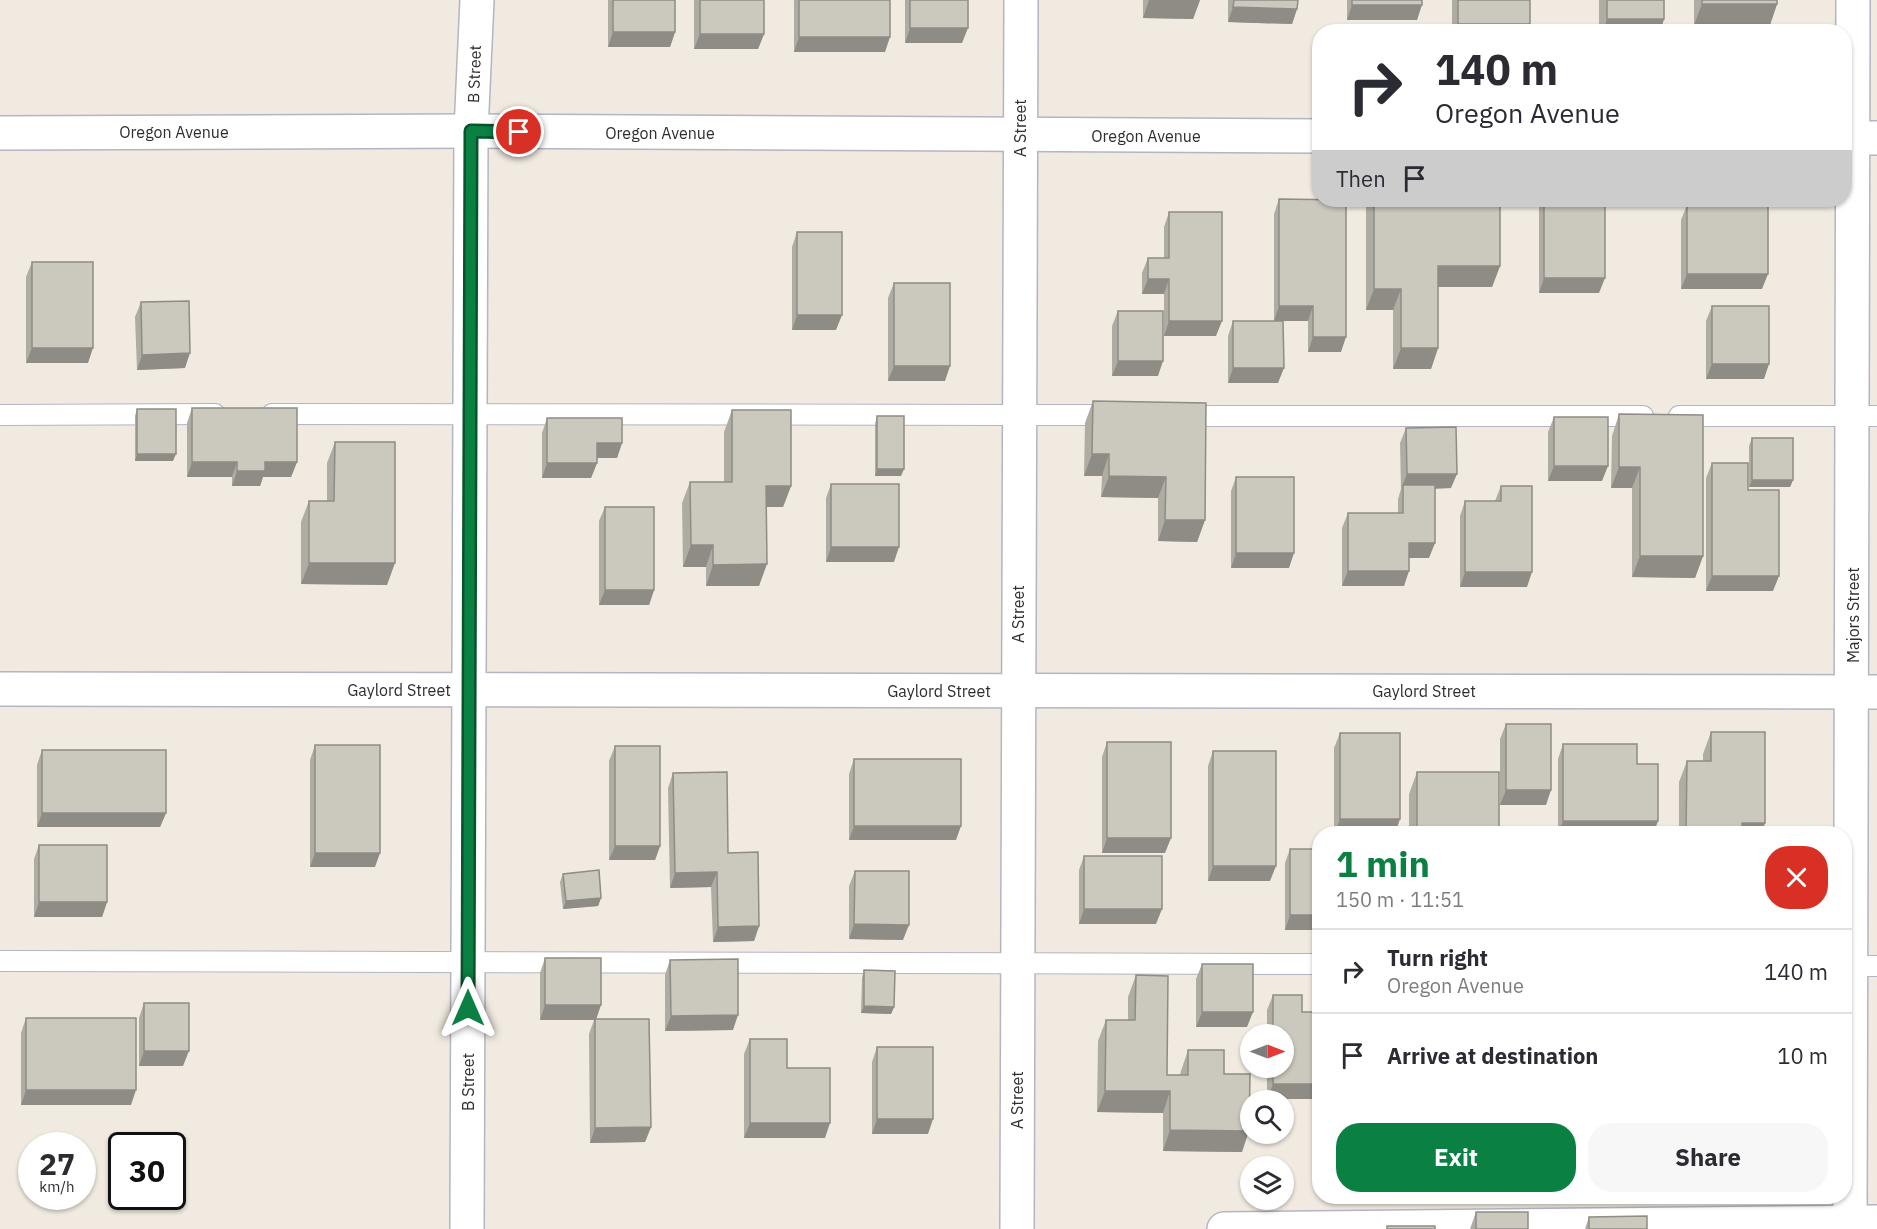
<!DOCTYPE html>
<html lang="en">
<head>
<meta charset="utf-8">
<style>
  :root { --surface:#fff; --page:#f7f7f7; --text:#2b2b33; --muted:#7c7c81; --line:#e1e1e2; --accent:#0b8043 }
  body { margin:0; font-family:"IBM Plex Sans",sans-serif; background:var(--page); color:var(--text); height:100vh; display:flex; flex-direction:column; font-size:22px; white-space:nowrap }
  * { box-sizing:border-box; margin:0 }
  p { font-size:20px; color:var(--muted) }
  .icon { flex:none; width:33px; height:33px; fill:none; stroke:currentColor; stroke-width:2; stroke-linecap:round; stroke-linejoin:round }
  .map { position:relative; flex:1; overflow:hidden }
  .sheet { position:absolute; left:1312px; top:826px; width:540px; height:378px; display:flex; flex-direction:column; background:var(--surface); border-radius:24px; box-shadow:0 2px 4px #0004 }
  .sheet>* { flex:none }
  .guide { position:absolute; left:1312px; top:24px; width:540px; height:183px; border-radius:24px; box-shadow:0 2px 4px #0004; background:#fff; color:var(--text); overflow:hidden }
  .needle { width:39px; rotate:90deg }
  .controls { position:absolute; left:1240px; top:1024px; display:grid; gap:12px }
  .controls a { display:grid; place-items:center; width:54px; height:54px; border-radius:50%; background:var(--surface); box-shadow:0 2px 4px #0004; font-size:30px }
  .speed { position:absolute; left:18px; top:1132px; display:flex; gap:12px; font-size:30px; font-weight:700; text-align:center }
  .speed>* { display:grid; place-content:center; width:78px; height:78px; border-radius:50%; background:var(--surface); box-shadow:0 2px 4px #0004; line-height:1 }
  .speed small { font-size:15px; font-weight:400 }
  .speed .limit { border:3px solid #111; border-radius:9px; background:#fff; color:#111 }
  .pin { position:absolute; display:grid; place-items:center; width:51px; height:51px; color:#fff; margin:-26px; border:3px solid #fff; border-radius:50%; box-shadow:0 2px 6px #0007 }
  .me { position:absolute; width:66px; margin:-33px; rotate:0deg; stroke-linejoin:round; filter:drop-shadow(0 0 4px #0008) }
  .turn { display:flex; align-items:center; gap:21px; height:126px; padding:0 24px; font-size:27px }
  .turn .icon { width:78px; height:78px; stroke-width:2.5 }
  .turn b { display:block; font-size:42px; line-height:51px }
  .then { display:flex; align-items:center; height:57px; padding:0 24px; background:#0003; gap:12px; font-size:22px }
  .round { display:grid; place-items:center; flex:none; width:63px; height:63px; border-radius:24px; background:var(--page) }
  .headline { display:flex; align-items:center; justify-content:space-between; height:102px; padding:0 24px }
  h1 { font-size:36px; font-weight:700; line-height:45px; color:var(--accent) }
  .cta { display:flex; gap:12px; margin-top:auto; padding:12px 24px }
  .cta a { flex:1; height:69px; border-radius:24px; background:var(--accent); color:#fff; font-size:24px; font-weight:700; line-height:69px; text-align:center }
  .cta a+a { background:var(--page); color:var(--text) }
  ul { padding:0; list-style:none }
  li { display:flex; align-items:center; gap:18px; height:84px; padding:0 24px; border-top:2px solid var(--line) }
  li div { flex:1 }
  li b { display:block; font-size:22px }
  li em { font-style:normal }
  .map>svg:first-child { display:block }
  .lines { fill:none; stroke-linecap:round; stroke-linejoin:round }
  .lane-casing { stroke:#b4b5c2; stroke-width:22 }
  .street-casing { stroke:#b4b5c2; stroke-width:36 }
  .secondary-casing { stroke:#b4b5c2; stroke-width:36 }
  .lane { stroke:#fff; stroke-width:20 }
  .street { stroke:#fff; stroke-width:33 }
  .secondary { stroke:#fff; stroke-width:33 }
  .wall { fill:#afaca3 }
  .shaded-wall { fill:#8e8c85 }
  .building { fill:#cbc8be; stroke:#8e8c85; stroke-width:1.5 }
  .route-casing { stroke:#07532c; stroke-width:15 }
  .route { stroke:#0b8043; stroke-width:10 }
  .labels { text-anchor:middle; stroke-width:6; stroke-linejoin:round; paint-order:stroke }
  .street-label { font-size:16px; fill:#2e2e2e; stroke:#fff }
</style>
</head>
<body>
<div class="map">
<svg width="1877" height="1229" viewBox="0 0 1877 1229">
  <rect width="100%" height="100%" fill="#f0eae0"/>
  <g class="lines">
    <g class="lane-casing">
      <g id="lane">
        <path d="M272 414 1112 415"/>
        <path d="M0 415 215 414"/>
        <path d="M1181 416H1643"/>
        <path d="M1679 416H1877"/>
        <path d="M0 961 1320 964"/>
        <path d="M1845 966H1877"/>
      </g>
    </g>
    <g class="street-casing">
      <g id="street">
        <path d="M0 689 1877 692"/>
        <path d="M467 1229 471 131 477 0"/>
        <path d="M1017 1229 1021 0"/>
        <path d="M1224 1229 1877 1222"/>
        <path d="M1850 1229 1853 0"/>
      </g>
    </g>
    <g class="secondary-casing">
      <g id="secondary">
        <path d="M0 133 471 131 1320 136"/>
        <path d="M1845 138H1877"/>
      </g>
    </g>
    <use href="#lane" class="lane"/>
    <use href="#street" class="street"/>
    <use href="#secondary" class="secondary"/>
  </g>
  <g class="wall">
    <path d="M608 0H675V32L670 47H608Z"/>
    <path d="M694 0H764V34L758 49H694Z"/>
    <path d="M794 0H890L885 52H794Z"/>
    <path d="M905 0H968L962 43H905Z"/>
    <path d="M1143 0H1200L1193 19 1143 18Z"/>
    <path d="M1228 0H1298L1297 9 1292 24 1228 22Z"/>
    <path d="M1347 0H1422L1417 20H1347Z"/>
    <path d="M1452 0H1530V24L1527 32H1452Z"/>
    <path d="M1599 0H1664V19L1660 32H1599Z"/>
    <path d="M1694 0H1777V4L1770 25H1694Z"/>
    <path d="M1279 199 1341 352H1308V321H1283L1278 383H1228V336L1233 321H1274V214Z"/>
    <path d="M1368 200H1500V266L1492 287H1438V348L1431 369H1393V310H1366V206Z"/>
    <path d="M1542 200H1605L1599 293H1539V208Z"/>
    <path d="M1687 205 1762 289H1681V220Z"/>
    <path d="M1169 212 1216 336H1164V294H1142V273L1148 258H1164V227Z"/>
    <path d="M797 232 836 330H792V247Z"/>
    <path d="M32 262 88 363H26V277Z"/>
    <path d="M894 283 945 381H888V298Z"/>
    <path d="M141 302 185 368 137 370 135 317Z"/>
    <path d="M1712 306 1764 379H1706V321Z"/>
    <path d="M1118 311 1158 376H1112V326Z"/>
    <path d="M1093 401 1206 403 1205 520 1197 542 1158 541V498L1101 497 1102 476H1084L1085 423Z"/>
    <path d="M192 408 297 462 291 477H263L260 486H232V477H187V423Z"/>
    <path d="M137 409 173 461H135V416Z"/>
    <path d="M732 410 791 486 783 507H766L759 586H706V567H683L682 503 690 482H724V432Z"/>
    <path d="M1619 414 1703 556 1695 578 1632 577V488H1611L1612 436Z"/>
    <path d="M877 416 901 476H875V424Z"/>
    <path d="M1554 417 1602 481H1548V432Z"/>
    <path d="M547 418 622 443 617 458H597V463L591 478H542V433Z"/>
    <path d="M1406 428 1451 488 1435 489 1429 558H1409L1404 586H1342V528L1348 513H1398V499L1401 489 1400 443Z"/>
    <path d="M1752 438 1793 480 1790 487H1749V446Z"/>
    <path d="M335 442 387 585 301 584V522L309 501H327V463Z"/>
    <path d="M1712 463 1748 490 1773 591H1706V478Z"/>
    <path d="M1236 477 1289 568H1231V491Z"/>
    <path d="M831 484 894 562H826V498Z"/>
    <path d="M1501 486 1527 587H1460V516L1465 501H1495Z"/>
    <path d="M605 507 654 590 649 605H599V521Z"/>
    <path d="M1506 724 1546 805H1500V739Z"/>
    <path d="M1711 732 1765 823 1761 834H1679V782L1687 761H1703V754Z"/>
    <path d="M1340 733 1395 834H1334V748Z"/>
    <path d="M1107 742 1165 853H1102V757Z"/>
    <path d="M1563 744 1637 764 1658 821 1653 834H1558V759Z"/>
    <path d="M315 745 375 867H310V760Z"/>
    <path d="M615 746 660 846 655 860H609V761Z"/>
    <path d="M42 750 166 813 160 827H37V765Z"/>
    <path d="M1213 751 1270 881H1208V766Z"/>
    <path d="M854 759 956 840H849V774Z"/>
    <path d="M1417 772 1499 834H1409V794Z"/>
    <path d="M673 773 728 853 759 926 754 941 713 942 711 887 670 888 668 788Z"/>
    <path d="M39 845 107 902 102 917H34V859Z"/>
    <path d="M1290 849 1320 930H1285V863Z"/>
    <path d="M1084 856 1156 924H1079V870Z"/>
    <path d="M855 871 903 940 849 939V886Z"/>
    <path d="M563 874 601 898 598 906 563 909 560 882Z"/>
    <path d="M545 958 596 1019 651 1127 645 1142 590 1143 589 1034 594 1020H540V973Z"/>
    <path d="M670 960 733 1030 665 1031V975Z"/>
    <path d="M1202 964 1247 1027H1196V979Z"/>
    <path d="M864 970 894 1007 891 1014 861 1013 862 978Z"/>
    <path d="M1136 975 1167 1075H1180L1181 1071 1188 1050 1224 1074 1242 1152 1163 1151V1113L1097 1112 1098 1041 1106 1020H1128V997Z"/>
    <path d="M1273 995 1302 1012 1320 1099H1267V1068H1284V1035H1267V1010Z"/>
    <path d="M144 1003 183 1066H139V1018Z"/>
    <path d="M26 1018 131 1105H21V1033Z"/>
    <path d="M750 1039 787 1068 825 1138H744V1054Z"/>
    <path d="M877 1047 928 1134H872V1062Z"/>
    <path d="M1476 1212 1528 1229H1470Z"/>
    <path d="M1589 1217 1647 1229H1585Z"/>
  </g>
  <g class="shaded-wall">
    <path d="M1149 0H1200L1193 19 1143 18Z"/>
    <path d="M1702 4H1777L1770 25H1694Z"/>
    <path d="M1352 5H1422L1417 20H1347Z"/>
    <path d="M1233 7 1297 9 1292 24 1228 22Z"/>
    <path d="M1607 19H1664L1660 32H1603Z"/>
    <path d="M1458 24H1530L1527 32H1455Z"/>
    <path d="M910 28H968L962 43H905Z"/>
    <path d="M613 32H675L670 47H608Z"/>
    <path d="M700 34H764L758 49H694Z"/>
    <path d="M799 37H890L885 52H794Z"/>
    <path d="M1438 266H1500L1492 287H1431Z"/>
    <path d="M1687 274H1768L1762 289H1681Z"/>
    <path d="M1544 278H1605L1599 293H1539Z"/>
    <path d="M1148 279H1169L1164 294H1142Z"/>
    <path d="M1374 289H1401L1393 310H1366Z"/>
    <path d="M1279 306H1313L1308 321H1274Z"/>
    <path d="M797 315H842L836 330H792Z"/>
    <path d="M1169 321H1222L1216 336H1164Z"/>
    <path d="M1313 337H1346L1341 352H1308Z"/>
    <path d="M32 348H93L88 363H26Z"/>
    <path d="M1401 348H1438L1431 369H1393Z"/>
    <path d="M190 353 185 368 137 370 142 355Z"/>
    <path d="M1118 361H1163L1158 376H1112Z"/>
    <path d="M1712 364H1769L1764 379H1706Z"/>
    <path d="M894 366H950L945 381H888Z"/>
    <path d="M1233 368H1284L1278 383H1228Z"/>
    <path d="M597 443H622L617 458H591Z"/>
    <path d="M137 454H176L173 461H135Z"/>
    <path d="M1092 454H1109L1102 476H1084Z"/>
    <path d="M192 462H237L232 477H187Z"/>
    <path d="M265 462H297L291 477H263L260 486H232L237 471Z"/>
    <path d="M547 463H597L591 478H542Z"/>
    <path d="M1554 466H1608L1602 481H1548Z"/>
    <path d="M1619 467H1640L1632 488H1611Z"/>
    <path d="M877 469H904L901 476H875Z"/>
    <path d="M1407 474H1457L1451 488 1403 489V485L1401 489Z"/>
    <path d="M1109 476 1166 477 1158 498 1101 497Z"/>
    <path d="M1752 480H1793L1790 487H1749Z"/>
    <path d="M766 486H791L783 507H758Z"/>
    <path d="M1165 520H1205L1197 542 1158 541Z"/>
    <path d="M1409 543H1435L1429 558H1404Z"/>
    <path d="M691 545H713L706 567H683Z"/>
    <path d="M831 547H899L894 562H826Z"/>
    <path d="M1236 553H1294L1289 568H1231Z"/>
    <path d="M1640 556H1703L1695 578 1632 577Z"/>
    <path d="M309 563H395L387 585 301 584Z"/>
    <path d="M767 564 759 586H706L713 565Z"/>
    <path d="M1348 571H1409L1404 586H1342Z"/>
    <path d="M1465 572H1532L1527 587H1460Z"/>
    <path d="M1712 576H1779L1773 591H1706Z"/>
    <path d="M605 590H654L649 605H599Z"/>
    <path d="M1506 790H1551L1546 805H1500Z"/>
    <path d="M42 813H166L160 827H37Z"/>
    <path d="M1340 819H1400L1395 834H1334Z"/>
    <path d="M1563 821H1658L1653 834H1558Z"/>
    <path d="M1742 823H1765L1761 834H1738Z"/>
    <path d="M854 826H961L956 840H849Z"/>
    <path d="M1107 838H1171L1165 853H1102Z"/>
    <path d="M615 846H660L655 860H609Z"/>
    <path d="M315 853H380L375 867H310Z"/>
    <path d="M1213 866H1276L1270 881H1208Z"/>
    <path d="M717 872 711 887 670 888 675 873Z"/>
    <path d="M601 898 598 906 563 909 566 901Z"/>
    <path d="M39 902H107L102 917H34Z"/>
    <path d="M1084 909H1162L1156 924H1079Z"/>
    <path d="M1290 915H1320V930H1285Z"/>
    <path d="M854 924 909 925 903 940 849 939Z"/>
    <path d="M759 926 754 941 713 942 718 927Z"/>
    <path d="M545 1005H601L596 1020H540Z"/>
    <path d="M864 1006 894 1007 891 1014 861 1013Z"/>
    <path d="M1202 1012H1253L1247 1027H1196Z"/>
    <path d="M738 1015 733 1030 665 1031 671 1016Z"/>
    <path d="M144 1051H189L183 1066H139Z"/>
    <path d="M1273 1084H1320V1099H1267Z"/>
    <path d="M26 1090H136L131 1105H21Z"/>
    <path d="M1105 1091H1170L1163 1113 1097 1112Z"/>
    <path d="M877 1119H933L928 1134H872Z"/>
    <path d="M750 1123H830L825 1138H744Z"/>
    <path d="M651 1127 645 1142 590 1143 595 1128Z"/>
    <path d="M1170 1130 1249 1131 1242 1152 1163 1151Z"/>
  </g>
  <g class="building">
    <rect x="613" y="0" width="62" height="32"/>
    <rect x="700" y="0" width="64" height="34"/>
    <rect x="799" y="0" width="91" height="37"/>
    <rect x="910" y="0" width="58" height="28"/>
    <path d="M1234 0H1298L1297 9 1233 7Z"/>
    <rect x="1352" y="0" width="70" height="5"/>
    <rect x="1458" y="0" width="72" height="24"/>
    <rect x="1607" y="0" width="57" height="19"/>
    <rect x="1702" y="0" width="75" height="4"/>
    <path d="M1279 199 1346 200V337H1313V306H1279Z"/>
    <path d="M1374 200H1500V266H1438V348H1401V289H1374Z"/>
    <rect x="1544" y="200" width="61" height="78"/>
    <rect x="1687" y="205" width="81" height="69"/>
    <path d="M1169 212H1222V321H1169V279H1148V258H1169Z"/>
    <rect x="797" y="232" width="45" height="83"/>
    <rect x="32" y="262" width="61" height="86"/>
    <rect x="894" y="283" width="56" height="83"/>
    <path d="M189 301 190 353 142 355 141 302Z"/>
    <rect x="1712" y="306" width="57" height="58"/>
    <rect x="1118" y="311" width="45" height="50"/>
    <path d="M1233 321H1283L1284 368H1233Z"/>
    <path d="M1093 401 1206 403 1205 520H1165L1166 477 1109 476V454H1092Z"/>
    <path d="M192 408H297V462H265V471H237V462H192Z"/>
    <rect x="137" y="409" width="39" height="45"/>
    <path d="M732 410H791V486H766L767 564 713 565V545H691L690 482H732Z"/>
    <path d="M1619 414 1703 415V556H1640V467H1619Z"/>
    <rect x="877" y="416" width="27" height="53"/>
    <rect x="1554" y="417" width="54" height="49"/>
    <path d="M547 418H622V443H597V463H547Z"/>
    <path d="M1456 427 1457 474H1407L1406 428Z"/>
    <rect x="1752" y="438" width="41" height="42"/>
    <path d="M335 442H395V563H309V501H334Z"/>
    <path d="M1712 463H1748V490H1779V576H1712Z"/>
    <rect x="1236" y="477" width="58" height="76"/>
    <rect x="831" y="484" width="68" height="63"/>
    <path d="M1403 485H1435V543H1409V571H1348V513H1403Z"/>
    <path d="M1501 486H1532V572H1465V501H1501Z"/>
    <rect x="605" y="507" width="49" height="83"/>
    <rect x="1506" y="724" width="45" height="66"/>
    <path d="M1711 732H1765V823H1742V834H1686L1687 761H1711Z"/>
    <rect x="1340" y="733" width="60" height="86"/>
    <rect x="1107" y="742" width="64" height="96"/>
    <path d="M1563 744H1637V764H1658V821H1563Z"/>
    <rect x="315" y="745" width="65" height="108"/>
    <rect x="615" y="746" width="45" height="100"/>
    <rect x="42" y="750" width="124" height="63"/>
    <rect x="1213" y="751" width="63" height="115"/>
    <rect x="854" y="759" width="107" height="67"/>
    <path d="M727 772 728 853 758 852 759 926 718 927 717 872 675 873 673 773Z"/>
    <rect x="1417" y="772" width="82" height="62"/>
    <rect x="39" y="845" width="68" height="57"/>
    <rect x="1290" y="849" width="30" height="66"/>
    <rect x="1084" y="856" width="78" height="53"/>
    <path d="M599 870 601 898 566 901 563 874Z"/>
    <path d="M855 871H909V925L854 924Z"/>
    <rect x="545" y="958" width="56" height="47"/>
    <path d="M738 959V1015L671 1016 670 960Z"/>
    <rect x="1202" y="964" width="51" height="48"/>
    <path d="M864 970 895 971 894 1007 864 1006Z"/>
    <path d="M1136 975 1168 976 1167 1075H1188V1050H1224V1074H1250L1249 1131 1170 1130V1091H1105L1106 1020H1135Z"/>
    <path d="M1273 995H1302V1012H1320V1084H1273V1068H1284V1035H1273Z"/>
    <rect x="144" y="1003" width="45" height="48"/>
    <rect x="26" y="1018" width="110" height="72"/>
    <path d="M595 1019H649L651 1127 595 1128Z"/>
    <path d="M750 1039H787V1068H830V1123H750Z"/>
    <rect x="877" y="1047" width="56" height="72"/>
    <rect x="1476" y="1212" width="52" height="17"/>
    <path d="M1647 1216V1229H1589V1217Z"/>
    <rect x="1387" y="1226" width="48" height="3"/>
  </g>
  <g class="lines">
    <g class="route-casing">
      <path id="route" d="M468 1008 471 131 519 132"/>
    </g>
    <use href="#route" class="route"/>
  </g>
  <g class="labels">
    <g class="street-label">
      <text transform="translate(474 74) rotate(-88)" y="6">B Street</text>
      <text transform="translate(1020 128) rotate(-90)" y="6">A Street</text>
      <text x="174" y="138">Oregon Avenue</text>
      <text x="660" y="139">Oregon Avenue</text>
      <text x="1146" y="142">Oregon Avenue</text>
      <text transform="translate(1018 614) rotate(-90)" y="6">A Street</text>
      <text transform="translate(1853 615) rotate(-90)" y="6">Majors Street</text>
      <text x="399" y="696">Gaylord Street</text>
      <text x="939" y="697">Gaylord Street</text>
      <text x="1424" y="697">Gaylord Street</text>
      <text transform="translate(468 1082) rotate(-90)" y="6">B Street</text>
      <text transform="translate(1017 1100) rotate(-90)" y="6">A Street</text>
    </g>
  </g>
</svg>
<div class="controls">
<a><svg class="needle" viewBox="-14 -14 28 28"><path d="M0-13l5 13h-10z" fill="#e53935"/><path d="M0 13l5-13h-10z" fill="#7c7c81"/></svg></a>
<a><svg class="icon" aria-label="search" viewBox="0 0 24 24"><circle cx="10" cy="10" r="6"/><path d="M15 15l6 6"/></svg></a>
<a><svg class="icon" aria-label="layers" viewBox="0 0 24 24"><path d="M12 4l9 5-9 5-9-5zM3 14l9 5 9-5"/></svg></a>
</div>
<div class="speed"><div>27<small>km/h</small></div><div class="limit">30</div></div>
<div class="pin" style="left:519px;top:132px;background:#d93025"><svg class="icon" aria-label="arrive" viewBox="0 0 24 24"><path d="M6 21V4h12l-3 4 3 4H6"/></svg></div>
<svg class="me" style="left:468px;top:1008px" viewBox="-20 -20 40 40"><path d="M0-17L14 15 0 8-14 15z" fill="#0b8043" stroke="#fff" stroke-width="4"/></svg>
<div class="guide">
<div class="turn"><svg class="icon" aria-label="right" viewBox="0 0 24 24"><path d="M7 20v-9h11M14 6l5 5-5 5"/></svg><div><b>140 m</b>Oregon Avenue</div></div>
<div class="then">Then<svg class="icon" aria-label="arrive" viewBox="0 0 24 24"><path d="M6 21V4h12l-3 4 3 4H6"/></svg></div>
</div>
<section class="sheet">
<div class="headline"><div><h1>1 min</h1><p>150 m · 11:51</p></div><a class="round" style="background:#d93025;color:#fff"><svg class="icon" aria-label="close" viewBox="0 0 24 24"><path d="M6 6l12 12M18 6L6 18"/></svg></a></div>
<ul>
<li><svg class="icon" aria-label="right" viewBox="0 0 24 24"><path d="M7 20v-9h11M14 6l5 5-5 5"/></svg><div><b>Turn right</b><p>Oregon Avenue</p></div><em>140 m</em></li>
<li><svg class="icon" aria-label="arrive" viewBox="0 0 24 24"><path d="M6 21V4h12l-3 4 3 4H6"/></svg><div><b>Arrive at destination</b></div><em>10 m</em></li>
</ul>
<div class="cta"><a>Exit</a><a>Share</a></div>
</section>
</div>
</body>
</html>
